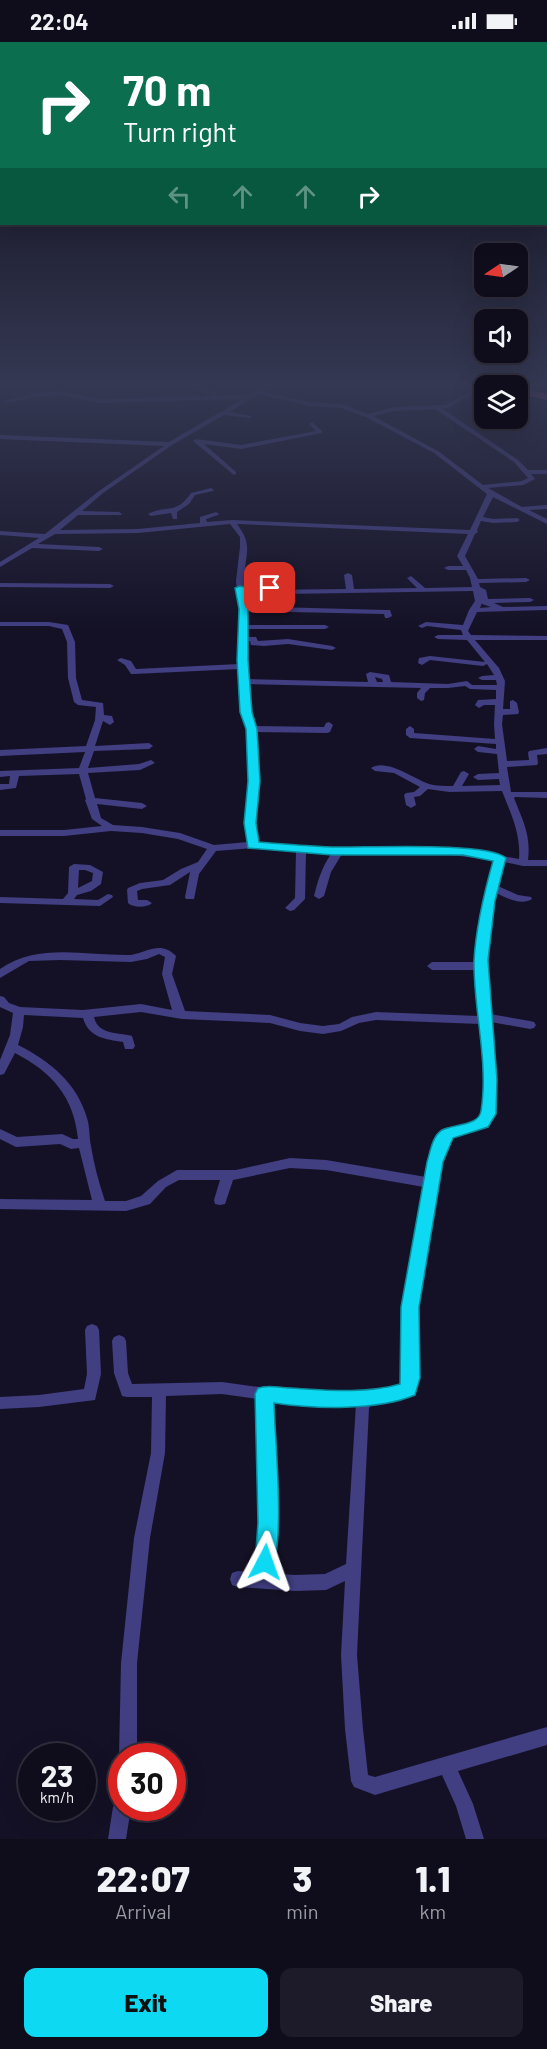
<!DOCTYPE html>
<html lang="en">
<head>
<meta charset="utf-8">
<style>
  :root { --surface:#0f0d1c; --page:#1d1b29; --text:#f1f3f6; --muted:#9b9ca3; --line:#2f2d3b; --accent:#0ed9f2 }
  body { margin:0; font-family:Barlow,sans-serif; background:var(--page); color:var(--text); height:100vh; display:flex; flex-direction:column; font-size:22px; white-space:nowrap }
  * { box-sizing:border-box; margin:0 }
  p { font-size:20px; color:var(--muted) }
  .icon { flex:none; width:33px; height:33px; fill:none; stroke:currentColor; stroke-width:2; stroke-linecap:round; stroke-linejoin:round }
  .map { position:relative; height:1797px; overflow:hidden }
  .panel { display:flex; flex-direction:column; background:var(--surface); flex:1 }
  .panel>* { flex:none }
  .top-card { position:absolute; left:0px; top:0px; width:548px; height:183px; box-shadow:0 6px 24px #0002,0 0 0 2px var(--line); background:#0b6e4f; color:#fff; overflow:hidden }
  .needle { width:39px; rotate:257deg }
  .buttons { position:absolute; left:474px; top:201px; display:grid; gap:12px }
  .buttons a { display:grid; place-items:center; width:54px; height:54px; border-radius:12px; background:var(--surface); box-shadow:0 6px 24px #0002,0 0 0 2px var(--line); font-size:30px }
  .speed { position:absolute; left:18px; top:1701px; display:flex; gap:12px; font-size:30px; font-weight:700; text-align:center }
  .speed>* { display:grid; place-content:center; width:78px; height:78px; border-radius:50%; background:var(--surface); box-shadow:0 6px 24px #0002,0 0 0 2px var(--line); line-height:1 }
  .speed small { font-size:15px; font-weight:400 }
  .speed .limit { border:9px solid #d22; background:#fff; color:#111 }
  .pin { position:absolute; display:grid; place-items:center; width:51px; height:51px; color:#fff; margin:-26px; border-radius:12px; box-shadow:0 3px 9px #0006 }
  .me { position:absolute; width:66px; margin:-33px; rotate:4deg; stroke-linejoin:round; filter:drop-shadow(0 0 4px #0008) }
  .turn { display:flex; align-items:center; gap:21px; height:126px; padding:0 24px; font-size:27px }
  .turn .icon { width:78px; height:78px; stroke-width:2.5 }
  .turn b { display:block; font-size:42px; line-height:51px }
  .lanes { display:flex; align-items:center; height:57px; padding:0 24px; background:#0003; justify-content:center; gap:30px; direction:ltr }
  .lanes .off { opacity:.35 }
  .eta { display:flex; justify-content:space-evenly; align-items:center; height:102px; text-align:center }
  .eta b { font-size:36px; font-weight:800; line-height:42px }
  .primary-button { display:flex; gap:12px; margin-top:auto; padding:12px 24px }
  .primary-button a { flex:1; height:69px; border-radius:12px; background:var(--accent); color:#111; font-size:24px; font-weight:800; line-height:69px; text-align:center }
  .primary-button a+a { background:var(--page); color:var(--text) }
  .status { display:flex; justify-content:space-between; align-items:center; height:42px; padding:0 30px; background:var(--surface); direction:ltr }
  .status svg { height:16px; fill:currentColor }
  .map>svg:first-child { display:block }
  .lines { fill:none; stroke-linecap:round; stroke-linejoin:round }
  .minor { fill:#413e82; fill-rule:evenodd }
  .trunk { fill:#dc5fcd; fill-rule:evenodd }
  .route { fill:#0ed9f2; stroke:#098d9d; stroke-width:1.5 }
</style>
</head>
<body>
<div class="status"><b>22:04</b><svg viewBox="0 0 49 12"><path d="M0 12V9h3v3zM5 12V6h3v6zM10 12V3h3v9zM15 12V0h3v12zM26 1h20v11H26zM47 4h2v5h-2z"/></svg></div>
<div class="map">
<svg width="547" height="1797" viewBox="0 0 547 1797">
  <rect width="100%" height="100%" fill="#141126"/>
  <g class="lines">
    <g class="minor">
      <path d="M181 340 218 351 219 352 216 354 180 343 153 346 150 344Z"/>
      <path d="M273 340H279L263 350 310 360 342 362 368 372 395 365 445 363 482 343H486L484 346 448 366 443 367 518 418 528 428H547V432H531L535 437 523 443 488 446 522 465 547 463V467L529 468 547 477V482L493 455 483 475 493 477 517 476 520 478 517 480 493 481 481 479 477 488 478 490 475 492 465 514 478 537 526 536 530 538 526 540 479 541 480 545 486 548 488 557 530 556 534 558 530 560 494 561 503 565 547 564V568L477 570 468 589 471 593 547 594V598H475L499 626 505 639 503 667H510V659L513 658 517 661 519 670 518 672 503 673 502 682 507 719 529 718 528 711 529 709 547 706V712L537 713 538 721 537 723 507 725 511 750H547V756L515 755 514 756C523 779 531 793 528 818H547V824H523L504 820 498 844 518 853 531 855 532 857C521 864 507 856 496 851L486 918 490 972 530 979 534 980 536 983 534 986 530 987 491 980 495 1038V1072L486 1084 451 1095 448 1099 441 1121 421 1232 417 1265 415 1347 413 1352 399 1357 372 1362 369 1366 357 1613 363 1687 368 1733 375 1735 547 1685V1703L458 1729 473 1762 484 1797H466L456 1764 442 1733 375 1753 354 1745 351 1739 345 1687 341 1613 345 1539 326 1548 295 1549 238 1545 232 1543 230 1537 232 1531 238 1529 252 1530 257 1519 260 1481 257 1357 222 1352 166 1354 165 1411 150 1496 137 1621V1714H122V1720L119 1714 121 1621 134 1496 151 1411 152 1355H127L122 1354 114 1331 112 1299 114 1295 119 1293 124 1295 126 1299 128 1331 132 1342 222 1340 288 1349 368 1350 401 1343 403 1265 407 1232 424 1145 326 1128 290 1126 233 1138 225 1162 220 1163 215 1162 214 1158 220 1138H179L166 1145 150 1162 126 1169 0 1167V1157L92 1158 79 1106 71 1107 60 1102 16 1105 0 1097V1087L17 1095 62 1092 73 1097H78C74 1055 52 1030 15 1011L4 1032 0 1033V1018L10 993 13 971 0 965V954L4 955 9 961 20 965 83 968 141 962 172 968 162 932 165 915 159 912 147 917 131 920 60 918 29 919 0 936V927C38 900 87 914 131 913 150 909 161 899 176 914L172 932 185 969 270 973 300 981 323 984 339 982 352 975 376 970 479 974 476 928H432L427 924 432 920H476L487 847 486 845 488 843 494 819C443 809 394 811 342 812L331 830 324 854 319 857 314 854C318 838 322 825 331 812L306 810 305 857 294 868 290 869 285 866 295 856 296 809 253 806 216 809 199 832 194 857H186L185 855 190 830 170 843 142 847 137 849 138 858H147L152 861C147 866 133 866 128 861L127 848 128 846 140 841 163 838 181 827 198 820 207 807 178 797 142 791 111 789 64 794H0V788H64L102 784 92 777 85 758 86 757 79 732 19 734 16 746 0 748V742H9L10 734 0 735V729L79 726 85 710 0 714V708L86 704 95 678 96 665 78 663 74 660 68 636 67 600 62 587 49 584H0V580H49L68 583 75 600 76 636 82 658 103 661 104 673 112 674 114 680 110 683 103 679 95 704 149 701 153 704 149 707 94 709 88 726 139 722 151 718 155 721 140 728 88 731 95 756 142 761 147 764 142 767 97 762 101 776 113 783 142 785 180 791 214 803 248 800 245 781 249 739 248 687 242 670 239 627 134 632H131L125 623 117 618 121 616 131 619 136 627 239 622V567L236 539 240 505V495L230 482 138 491 55 492 38 502 99 505 103 507 99 509 32 506 0 525V520L39 496 0 493V489L45 492 99 449 164 404 0 397V393L169 400 243 357 99 361 61 353 35 355 7 361 4 359 35 351 61 349 99 357 249 353ZM259 352 310 364 341 366 366 375 434 411 487 452 470 488 232 478 207 480 206 477 218 473 219 472 216 470 200 475V481L138 487 60 488 78 473H121L122 472 119 470 82 469 103 451 172 403 224 373 251 376V374L229 370ZM435 367 514 420 528 436 522 439 483 443 438 409 373 374 395 369ZM237 482 468 492 457 514 463 524H448L444 526 448 528H466L470 536 472 545 425 546 411 534 407 536 417 546 354 547 352 533 348 531 344 533 346 547 253 548 244 545V535C254 542 264 546 276 540L272 538 259 539 245 528C247 506 251 501 237 482ZM473 549 475 559 469 568 463 583 426 580 418 584 422 586 427 584 461 588 463 593H438L434 595 438 597 467 598 485 620 430 614 419 616 418 621 422 623 430 618 483 624 487 622 494 633 482 634 478 636 482 638H496L497 643H472L467 639 448 642 391 640 389 633 370 630 366 632 368 640 248 637 247 599H250L251 603 264 604 288 602 332 608 336 606 332 604 288 597 258 599 256 595H247V587H325L329 585 325 583H247V569L384 572 385 576H388L392 574 390 568H387L274 565 272 558H269L265 560 267 565H247L245 550 252 552H285ZM482 561V562L491 565 480 566ZM375 635 382 637 383 640H377ZM248 642 421 646 417 651V656L421 659 424 658 425 651 430 646H448L465 644 470 647 496 648V657L478 658 475 663 479 666 484 663H495L494 682 495 697 414 691V687L410 684 406 687V693L410 696 496 702V707L478 704 474 707 478 710 497 712 499 731 478 732 473 735 478 738 499 737 500 743 462 744 469 732 464 729 461 730 453 744C445 744 436 744 429 742 414 737 386 716 371 726L375 729 394 731 420 745 414 750 406 751 404 753 406 763 411 766 416 763 414 755 420 754 428 747 449 750 502 749C511 772 521 792 519 817L463 807 436 805 332 806 257 800 255 781 259 739 256 690 327 691 330 690 333 683 329 680 326 681 324 685 255 684 250 670ZM141 970 182 977 270 981 300 989 323 992 341 989 359 981 376 978 480 982 483 1038V1071L478 1078 443 1089 438 1094 426 1135 326 1118 290 1116 236 1128H177L158 1139 141 1154 126 1159H105C99 1141 94 1123 91 1104 89 1095 90 1085 87 1076 77 1041 50 1019 18 1003L23 985 24 973 83 976C89 996 105 997 123 1000L125 1007H133L135 1004 132 994C117 990 98 993 94 975ZM271 1359 288 1361 356 1362 346 1522 325 1532 295 1533 268 1531 273 1520 276 1481Z"/>
      <path d="M312 380 322 389V391L241 407 204 402 236 430V432L234 433 193 399 196 397 241 403 316 389 309 382Z"/>
      <path d="M211 446 214 448 213 449 195 453 189 462 177 470V477H173L171 471 151 474 148 472C167 462 175 474 191 451Z"/>
      <path d="M0 541 110 542 114 544 110 546 0 545Z"/>
      <path d="M74 822 90 823 103 830 101 842 91 849 77 853 74 857 98 858 108 852 112 853 113 855 100 864 0 861V855L63 857 68 851 69 825ZM79 828H85L93 831 92 839 78 846Z"/>
      <path d="M92 1282 97 1284 99 1288 101 1332 95 1358 39 1365 0 1367V1355L39 1353 84 1347 87 1332 85 1288 87 1284Z"/>
      <path d="M122 1756V1766H131L126 1797H108L113 1765 116 1759Z"/>
    </g>
    <g class="trunk">
      <path d="M473 340H488L500 344H484Z"/>
      <path d="M518 345 547 352V358L518 351Z"/>
    </g>
  </g>
  <linearGradient id="sky" x2="0" y2="1"><stop stop-color="#0b0915"/><stop offset="0.58" stop-color="#343852"/><stop offset="1" stop-color="#343852" stop-opacity="0"/></linearGradient>
  <rect width="547" height="591" fill="url(#sky)"/>
  <path class="route" d="M270 543 275 546 274 552 246 551 248 567V618L252 670 257 687 260 739 256 781 259 800C283 802 308 804 332 805 363 806 488 799 506 816L495 859 488 918 497 1038 496 1072 488 1085 453 1096 443 1120 419 1265 420 1336 415 1353C378 1369 314 1367 274 1361 275 1398 285 1497 272 1527L265 1530 258 1527 255 1520 258 1481 255 1352 258 1346C269 1342 279 1346 291 1346 325 1348 367 1352 400 1342L401 1265 427 1120C430 1111 432 1094 442 1088 453 1082 479 1084 481 1069 489 1019 473 967 474 918 476 884 484 851 493 819L463 813H332L248 806 244 781 248 739 246 687 240 670 237 618 239 567 235 546 240 544C252 547 260 548 270 543Z"/>
</svg>
<div class="buttons">
<a><svg class="needle" viewBox="-14 -14 28 28"><path d="M0-13l5 13h-10z" fill="#e53935"/><path d="M0 13l5-13h-10z" fill="#9b9ca3"/></svg></a>
<a><svg class="icon" aria-label="sound" viewBox="0 0 24 24"><path d="M4 9h4l5-4v14l-5-4H4zM17 9q2 3 0 6"/></svg></a>
<a><svg class="icon" aria-label="layers" viewBox="0 0 24 24"><path d="M12 4l9 5-9 5-9-5zM3 14l9 5 9-5"/></svg></a>
</div>
<div class="speed"><div>23<small>km/h</small></div><div class="limit">30</div></div>
<div class="pin" style="left:270px;top:546px;background:#d93025"><svg class="icon" aria-label="arrive" viewBox="0 0 24 24"><path d="M6 21V4h12l-3 4 3 4H6"/></svg></div>
<svg class="me" style="left:265px;top:1520px" viewBox="-20 -20 40 40"><path d="M0-17L14 15 0 8-14 15z" fill="#0ed9f2" stroke="#fff" stroke-width="4"/></svg>
<div class="top-card">
<div class="turn"><svg class="icon" aria-label="right" viewBox="0 0 24 24"><path d="M7 20v-9h11M14 6l5 5-5 5"/></svg><div><b>70 m</b>Turn right</div></div>
<div class="lanes"><svg class="icon off" aria-label="left" viewBox="0 0 24 24"><path d="M17 20v-9H6M10 6l-5 5 5 5"/></svg><svg class="icon off" aria-label="ahead" viewBox="0 0 24 24"><path d="M12 20V5M6 11l6-6 6 6"/></svg><svg class="icon off" aria-label="ahead" viewBox="0 0 24 24"><path d="M12 20V5M6 11l6-6 6 6"/></svg><svg class="icon" aria-label="right" viewBox="0 0 24 24"><path d="M7 20v-9h11M14 6l5 5-5 5"/></svg></div>
</div>
</div>
<section class="panel">
<div class="eta">
<div><b>22:07</b><p>Arrival</p></div>
<div><b>3</b><p>min</p></div>
<div><b>1.1</b><p>km</p></div>
</div>
<div class="primary-button"><a>Exit</a><a>Share</a></div>
</section>
</body>
</html>
